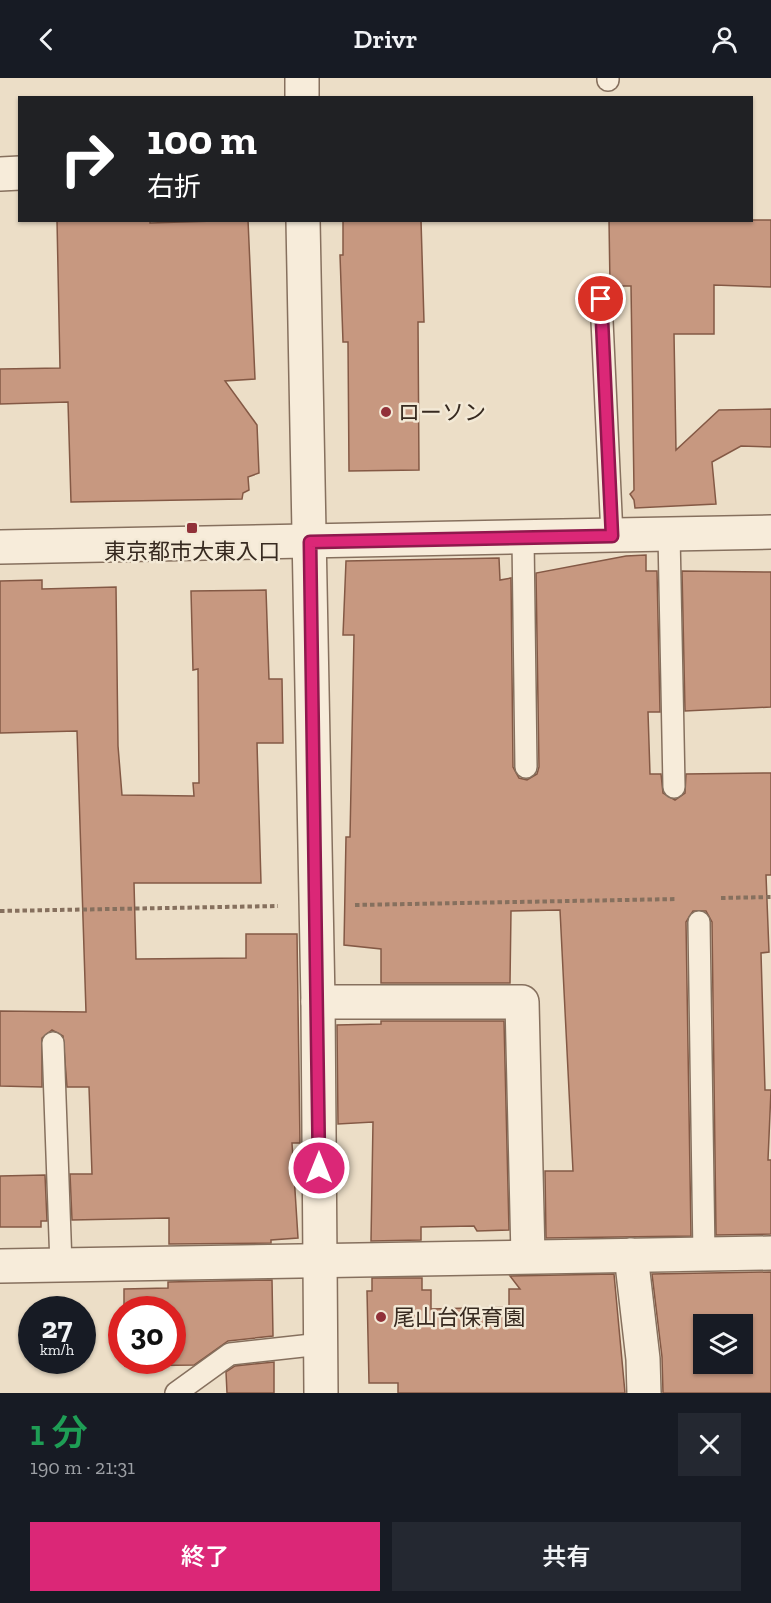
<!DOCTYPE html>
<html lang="ja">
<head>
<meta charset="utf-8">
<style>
  :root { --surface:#171b24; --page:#242831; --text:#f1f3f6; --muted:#9ea1a6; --accent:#db2777 }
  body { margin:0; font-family:"Zilla Slab","Noto Sans JP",serif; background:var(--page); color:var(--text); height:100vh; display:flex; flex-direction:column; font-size:22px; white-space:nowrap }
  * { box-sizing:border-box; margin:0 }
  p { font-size:20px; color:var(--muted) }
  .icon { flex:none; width:33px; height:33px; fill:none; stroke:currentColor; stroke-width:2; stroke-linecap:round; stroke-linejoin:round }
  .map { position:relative; height:1315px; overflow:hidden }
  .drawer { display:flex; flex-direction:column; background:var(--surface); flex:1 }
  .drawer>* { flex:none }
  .guide { position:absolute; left:18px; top:18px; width:735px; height:126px; border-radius:0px; box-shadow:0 2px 4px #0004; background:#202124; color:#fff; overflow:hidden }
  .buttons { position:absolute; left:693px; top:1236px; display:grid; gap:12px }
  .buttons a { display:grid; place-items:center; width:60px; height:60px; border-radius:0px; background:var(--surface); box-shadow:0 2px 4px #0004; font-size:30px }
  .speed { position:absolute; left:18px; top:1218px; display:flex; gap:12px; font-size:30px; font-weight:700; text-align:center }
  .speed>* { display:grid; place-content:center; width:78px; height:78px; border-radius:50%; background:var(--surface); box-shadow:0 2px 4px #0004; line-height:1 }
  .speed small { font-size:15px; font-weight:400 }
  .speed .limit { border:9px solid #d22; background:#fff; color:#111 }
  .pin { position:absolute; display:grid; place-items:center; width:51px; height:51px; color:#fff; margin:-26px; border:3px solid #fff; border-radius:50%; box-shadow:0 2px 6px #0007 }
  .me { position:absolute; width:66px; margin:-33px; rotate:0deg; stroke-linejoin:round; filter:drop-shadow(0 0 4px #0008) }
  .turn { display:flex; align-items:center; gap:21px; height:126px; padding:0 30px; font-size:27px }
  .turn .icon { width:78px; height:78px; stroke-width:2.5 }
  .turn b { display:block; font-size:42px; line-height:51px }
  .round { display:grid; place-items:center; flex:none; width:63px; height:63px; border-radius:0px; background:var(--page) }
  .head { display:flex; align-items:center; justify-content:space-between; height:102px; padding:0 30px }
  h1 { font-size:36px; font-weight:600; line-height:45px; color:#1e9e55 }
  .action { display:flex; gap:12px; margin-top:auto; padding:12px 30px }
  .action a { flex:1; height:69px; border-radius:0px; background:var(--accent); color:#fff; font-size:24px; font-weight:600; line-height:69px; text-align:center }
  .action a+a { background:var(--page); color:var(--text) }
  header { display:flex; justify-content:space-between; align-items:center; height:78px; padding:0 30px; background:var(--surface); font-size:27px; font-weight:600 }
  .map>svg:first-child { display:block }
  .building { fill:#c79880; stroke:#845945; stroke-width:1.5; fill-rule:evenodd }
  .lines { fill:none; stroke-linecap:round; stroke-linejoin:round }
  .lane-casing { stroke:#86705e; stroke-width:24 }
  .street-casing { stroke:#86705e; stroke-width:36 }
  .path { stroke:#86705e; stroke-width:4; stroke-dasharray:4.5 3; stroke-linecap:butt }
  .lane { stroke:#f7ecda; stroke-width:21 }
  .street { stroke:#f7ecda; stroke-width:33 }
  .route-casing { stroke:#8e194d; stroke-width:15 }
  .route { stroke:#db2777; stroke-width:10 }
  .poi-dot { fill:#913139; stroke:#f3e9d6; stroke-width:2 }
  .labels { text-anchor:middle; stroke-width:5; stroke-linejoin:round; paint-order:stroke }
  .poi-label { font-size:22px; fill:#372a20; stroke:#f3e9d6; text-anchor:start }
</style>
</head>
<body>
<header><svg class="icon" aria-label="back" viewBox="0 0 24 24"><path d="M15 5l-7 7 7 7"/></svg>Drivr<svg class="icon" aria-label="person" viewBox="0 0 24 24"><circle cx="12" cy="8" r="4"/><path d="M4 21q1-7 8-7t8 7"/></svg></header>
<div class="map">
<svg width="771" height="1315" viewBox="0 0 771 1315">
  <rect width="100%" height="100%" fill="#ecdec7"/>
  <g class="building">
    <path d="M57 142H150V145L248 142 255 301 225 303 257 347 259 395 248 399 249 412 243 415 242 421 71 424 68 324 0 326V291L60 290Z"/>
    <path d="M343 142H421L424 244H418L419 392 349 393 348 264H343L340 177H343Z"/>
    <path d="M609 142H771V209L714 207V256H674L676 372 719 332 771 331V369L741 368 712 384 716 426 635 430 634 422 630 416 634 412 631 208H610Z"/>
    <path d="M646 477V493H657L660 634H648L650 696H661L663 715 675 722 685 715 686 696 771 695V797H766L769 874 761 875 765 1012H771L768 1082H771V1156L716 1157 712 844 706 833H693L686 844 691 1158 546 1160 545 1093H573L560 832 511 833 510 905H381V871L344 867 346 759H350L354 557H343L346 483 499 480 500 502 511 500 513 689 519 700 527 702 537 696 539 689 536 495 626 478Z"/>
    <path d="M682 493 771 494V629L685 633Z"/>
    <path d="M42 502V511L116 509 118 668 122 717 194 718 193 705H199L198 591 193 592 191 513 266 512 269 601H282L283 665H257L261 805H134L136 881 246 880V856H297L300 1065H292L298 1160 271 1162V1165L169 1166V1140L72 1142 70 1096H92L89 1009H67L63 958 52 952 42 960V1009L0 1008V933L86 934 77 653 0 655V503Z"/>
    <path d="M381 943H504L509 1152 477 1153 474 1148 421 1149V1162L371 1163 373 1044 338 1046 337 947 381 946Z"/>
    <path d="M45 1097 47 1143H41V1149H0V1098Z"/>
    <path d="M771 1194V1315H663L662 1279 652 1196ZM704 1246H742V1286H704Z"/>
    <path d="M614 1196 625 1315H398V1305H369L367 1213H372V1200H422V1212H431V1231L509 1229V1211H520L510 1198Z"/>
    <path d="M272 1202 273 1258 228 1263 194 1287 125 1288V1282H172V1232H124V1211L168 1210V1204Z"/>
    <path d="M274 1284V1315H227L226 1294 235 1288Z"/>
  </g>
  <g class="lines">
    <g class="lane-casing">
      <g id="lane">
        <path d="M608 0V2"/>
        <path d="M601 221 612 458"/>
        <path d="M669 456 674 709"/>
        <path d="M523 460 526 689"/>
        <path d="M699 844 704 1177"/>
        <path d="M53 965 61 1187"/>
        <path d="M176 1315 230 1276 321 1266"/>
      </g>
    </g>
    <g class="street-casing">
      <g id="street">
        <path d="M302 0V20"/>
        <path d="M0 96 20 95"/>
        <path d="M303 142 318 924 321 1315"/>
        <path d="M0 469 771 454"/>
        <path d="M318 924H522L528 1178"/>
        <path d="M631 1177 643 1281 644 1315"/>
        <path d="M0 1188 771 1175"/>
      </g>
    </g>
    <g class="path">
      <path d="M721 820 771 819"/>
      <path d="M355 827 677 821"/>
      <path d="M0 833 278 828"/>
    </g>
    <use href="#lane" class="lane"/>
    <use href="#street" class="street"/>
  </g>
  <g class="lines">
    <g class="route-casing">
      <path id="route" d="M319 1090 310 464 612 458 601 221"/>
    </g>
    <use href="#route" class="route"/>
  </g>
  <g class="poi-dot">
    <circle cx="386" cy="334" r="6"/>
    <rect x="186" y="444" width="12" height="12" rx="3"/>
    <circle cx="381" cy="1239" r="6"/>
  </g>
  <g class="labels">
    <g class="poi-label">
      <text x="398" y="342">ローソン</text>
      <text x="192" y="481" text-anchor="middle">東京都市大東入口</text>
      <text x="393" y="1247">尾山台保育園</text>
    </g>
  </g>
</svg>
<div class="buttons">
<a><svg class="icon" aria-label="layers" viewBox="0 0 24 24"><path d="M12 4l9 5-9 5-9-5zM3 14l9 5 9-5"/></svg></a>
</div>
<div class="speed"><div>27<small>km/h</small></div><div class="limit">30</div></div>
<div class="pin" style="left:601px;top:221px;background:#d93025"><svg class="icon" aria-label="arrive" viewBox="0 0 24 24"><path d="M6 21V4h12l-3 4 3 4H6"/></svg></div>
<svg class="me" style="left:319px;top:1090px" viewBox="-20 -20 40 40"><circle r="17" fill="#db2777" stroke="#fff" stroke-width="3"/><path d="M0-11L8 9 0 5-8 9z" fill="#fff"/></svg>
<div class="guide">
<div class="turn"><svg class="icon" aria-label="right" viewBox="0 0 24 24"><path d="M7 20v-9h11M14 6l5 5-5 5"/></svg><div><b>100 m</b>右折</div></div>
</div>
</div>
<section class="drawer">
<div class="head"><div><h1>1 分</h1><p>190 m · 21:31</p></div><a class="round"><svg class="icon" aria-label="close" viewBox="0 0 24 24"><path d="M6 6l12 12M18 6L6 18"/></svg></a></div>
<div class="action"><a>終了</a><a>共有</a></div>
</section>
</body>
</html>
